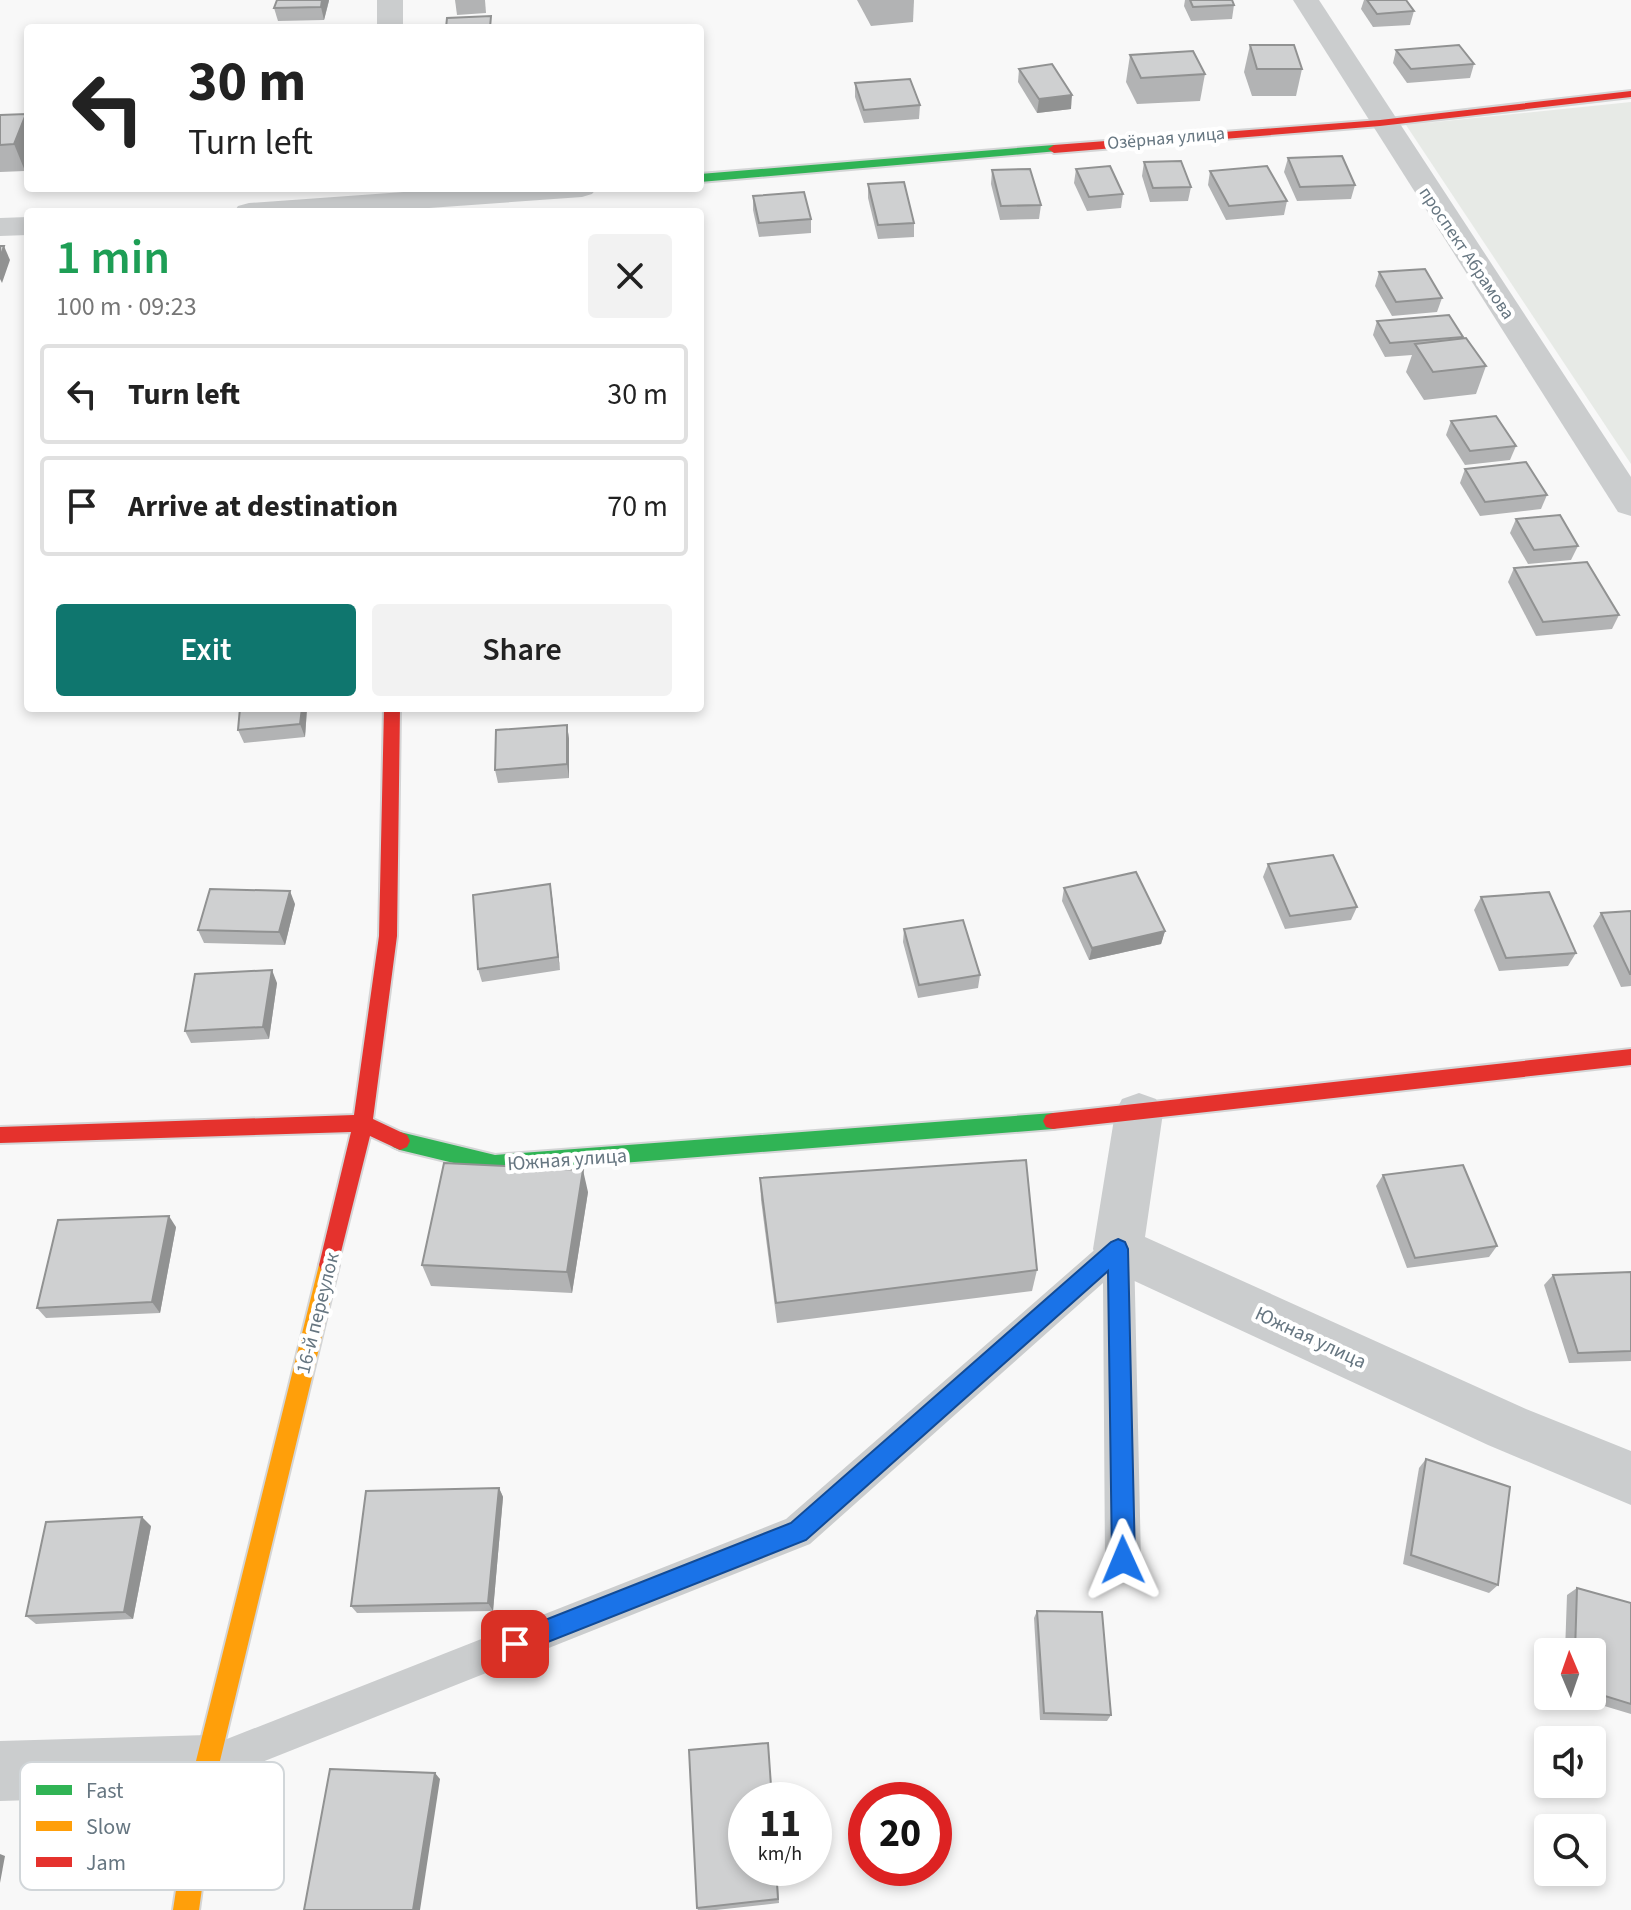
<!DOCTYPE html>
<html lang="en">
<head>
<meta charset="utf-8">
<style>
  :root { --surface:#fff; --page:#f2f2f2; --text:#222; --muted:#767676; --line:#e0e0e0; --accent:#0f766e }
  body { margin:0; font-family:"Source Sans 3",sans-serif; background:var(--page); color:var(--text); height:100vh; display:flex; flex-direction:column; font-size:30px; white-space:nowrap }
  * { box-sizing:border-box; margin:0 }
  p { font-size:26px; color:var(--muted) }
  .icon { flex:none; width:44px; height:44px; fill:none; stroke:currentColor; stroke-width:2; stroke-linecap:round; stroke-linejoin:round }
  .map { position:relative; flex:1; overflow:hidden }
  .sheet { position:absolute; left:24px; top:208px; width:680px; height:504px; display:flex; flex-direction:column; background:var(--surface); border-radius:8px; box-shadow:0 4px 12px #0003 }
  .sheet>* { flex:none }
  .banner { position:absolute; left:24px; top:24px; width:680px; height:168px; border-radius:8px; box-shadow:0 4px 12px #0003; background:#fff; color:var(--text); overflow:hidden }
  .needle { width:52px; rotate:358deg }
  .controls { position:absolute; left:1534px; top:1638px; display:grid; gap:16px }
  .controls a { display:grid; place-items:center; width:72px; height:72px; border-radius:8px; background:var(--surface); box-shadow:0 4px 12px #0003; font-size:40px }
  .speed { position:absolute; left:728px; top:1782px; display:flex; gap:16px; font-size:40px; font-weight:700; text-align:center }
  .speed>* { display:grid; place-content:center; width:104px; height:104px; border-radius:50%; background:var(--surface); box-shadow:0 4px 12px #0003; line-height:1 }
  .speed small { font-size:20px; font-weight:400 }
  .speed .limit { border:12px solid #d22; background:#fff; color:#111 }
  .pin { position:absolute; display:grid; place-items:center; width:68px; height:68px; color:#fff; margin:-34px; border-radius:16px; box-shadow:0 4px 12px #0006 }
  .me { position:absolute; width:88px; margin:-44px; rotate:359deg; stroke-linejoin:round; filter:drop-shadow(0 0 6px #0008) }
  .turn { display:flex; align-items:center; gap:28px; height:168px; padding:0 32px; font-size:36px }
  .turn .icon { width:104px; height:104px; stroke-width:2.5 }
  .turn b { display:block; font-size:56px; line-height:68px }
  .round { display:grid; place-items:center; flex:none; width:84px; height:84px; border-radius:8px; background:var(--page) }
  .head { display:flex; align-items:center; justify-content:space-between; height:136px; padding:0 32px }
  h1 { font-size:48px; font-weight:600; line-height:60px; color:#1e9e55 }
  .button { display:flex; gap:16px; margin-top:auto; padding:16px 32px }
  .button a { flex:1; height:92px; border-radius:8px; background:var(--accent); color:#fff; font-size:32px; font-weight:600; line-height:92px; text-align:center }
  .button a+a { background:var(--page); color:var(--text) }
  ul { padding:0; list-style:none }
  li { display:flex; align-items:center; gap:24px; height:100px; margin:0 16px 12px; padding:0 16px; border:4px solid var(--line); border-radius:8px }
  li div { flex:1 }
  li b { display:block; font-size:30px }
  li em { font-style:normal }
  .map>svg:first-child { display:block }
  .green { fill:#e7eae6 }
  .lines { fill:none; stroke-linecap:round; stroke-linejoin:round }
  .fast-casing { stroke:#d4d5d6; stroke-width:4 }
  .slow-casing { stroke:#d4d5d6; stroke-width:4 }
  .jam-casing { stroke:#d4d5d6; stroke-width:4 }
  .lane { fill:#cbcdce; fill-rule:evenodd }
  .street { fill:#cbcdce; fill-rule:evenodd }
  .fast { fill:#30b455; fill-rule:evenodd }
  .slow { fill:#ff9f0a; fill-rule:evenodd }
  .jam { fill:#e5322d; fill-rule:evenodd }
  .wall { fill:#b2b3b4 }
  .shaded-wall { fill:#919292 }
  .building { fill:#cfd0d1; stroke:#919292; stroke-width:2 }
  .route { fill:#1a73e8; stroke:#114b97; stroke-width:2 }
  .labels { text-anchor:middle; stroke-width:8; stroke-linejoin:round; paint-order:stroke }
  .far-street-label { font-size:18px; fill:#667681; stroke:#fff }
  .street-label { font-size:20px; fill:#667681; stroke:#fff }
  .key { fill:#fff; stroke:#d1d6d9; stroke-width:2 }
  .key-label { font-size:22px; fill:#667681 }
</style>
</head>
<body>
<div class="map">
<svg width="1631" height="1910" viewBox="0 0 1631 1910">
  <rect width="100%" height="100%" fill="#f8f8f8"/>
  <path class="green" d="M1631 102V464L1406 125Z"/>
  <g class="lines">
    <g class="fast-casing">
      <g id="fast">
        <path d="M1054 145 1058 147V151L700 182V174Z"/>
        <path d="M1053 1113 1060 1115 1063 1121 1060 1127 1053 1129 495 1173 400 1150 393 1147 390 1141 393 1135 400 1132 495 1155Z"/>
      </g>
    </g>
    <g class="slow-casing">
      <path id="slow" d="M329 1256 336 1258 339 1265 219 1765 199 1910H173L195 1765 319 1265 322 1258Z"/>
    </g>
    <g class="jam-casing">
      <g id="jam">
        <path d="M1631 91V97L1380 126 1054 153 1048 149 1054 145 1380 120Z"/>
        <path d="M384 708H400L397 936 373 1119 407 1135 410 1141 407 1147 400 1150 370 1136 336 1272 329 1274 322 1272 319 1265 351 1132 0 1143V1127L354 1115 379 936Z"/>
        <path d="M1631 1049V1065L1053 1129 1046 1127 1043 1121 1046 1115 1053 1113Z"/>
      </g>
    </g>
    <path class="lane" d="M1118 1235 1129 1239 1134 1249 1141 1560 1135 1572 1123 1578 1111 1572 1105 1560 1103 1283 810 1544 207 1784 194 1778 188 1765 194 1752 786 1519 1107 1239Z"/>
    <g class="street">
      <rect x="377" y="0" width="26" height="28"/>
      <path d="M1293 0H1319L1631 477V516L1618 512Z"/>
      <path d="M459 188H597L592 194 582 197 373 212H234L238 206 249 203Z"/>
      <path d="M28 217V235L0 236V218Z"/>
      <path d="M1139 1093 1156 1099 1163 1113 1145 1237 1526 1409 1631 1451V1505L1488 1445 1100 1265 1093 1249 1115 1113 1122 1099Z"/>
      <path d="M207 1735 228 1744 237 1765 228 1786 207 1795 0 1801V1741Z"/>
    </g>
    <use href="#fast" class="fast"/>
    <use href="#slow" class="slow"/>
    <use href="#jam" class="jam"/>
  </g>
  <g class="wall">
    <path d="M277 0H329V1L324 20 278 21 274 8Z"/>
    <path d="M455 0H485L486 13 457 15Z"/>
    <path d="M857 0H914L913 22 871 26Z"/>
    <path d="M1185 0H1232L1234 5 1232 19 1191 21 1184 6Z"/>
    <path d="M1364 0H1406L1414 11 1410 25 1373 27 1361 9Z"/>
    <path d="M1250 45 1302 69 1296 96H1252L1244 72Z"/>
    <path d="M1396 50 1474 64 1470 78 1407 83 1393 63Z"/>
    <path d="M1130 55 1205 74 1200 101 1137 104 1126 82Z"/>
    <path d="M1019 69 1071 109 1037 113 1018 82Z"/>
    <path d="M855 83 920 105 919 119 864 123 855 97Z"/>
    <path d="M26 114 28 120V163L25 171 0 172V115Z"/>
    <path d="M1288 158 1355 185 1351 199 1297 201 1284 172Z"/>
    <path d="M1144 162 1191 187 1188 201 1150 202 1142 176Z"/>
    <path d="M1076 169 1123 194 1121 208 1087 211 1074 183Z"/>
    <path d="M992 170 1041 205 1039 219 1000 220 991 184Z"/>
    <path d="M1210 171 1287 201 1284 215 1226 220 1208 185Z"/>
    <path d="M868 184 914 223V237L878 239 868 198Z"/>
    <path d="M753 196 811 219V233L759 237 753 210Z"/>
    <path d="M1379 272 1442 298 1437 312 1392 316 1375 286Z"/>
    <path d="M1377 321 1463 337 1462 339 1486 366 1476 394 1424 400 1406 372 1412 355 1385 357 1373 335Z"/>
    <path d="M1451 421 1516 446 1510 460 1465 465 1446 435Z"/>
    <path d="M1465 469 1547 495 1541 509 1480 516 1460 483Z"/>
    <path d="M1516 519 1578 546 1571 560 1528 564 1510 533Z"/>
    <path d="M1514 568 1619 615 1612 629 1536 636 1508 582Z"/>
    <path d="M307 708 305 737 244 743 238 730Z"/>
    <path d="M567 725 569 739V778L498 783 495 770Z"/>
    <path d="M1268 864 1357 907 1351 920 1285 929 1263 877Z"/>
    <path d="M1064 888 1165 931 1161 944 1089 960 1062 901Z"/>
    <path d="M552 897 560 970 482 982 478 969Z"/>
    <path d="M1481 897 1576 953 1568 966 1499 971 1474 910Z"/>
    <path d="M295 904 285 945 204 943 198 930Z"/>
    <path d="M1631 911V986L1621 987 1593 926 1601 913Z"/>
    <path d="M904 929 980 975 978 988 918 998 903 942Z"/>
    <path d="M277 983 269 1039 191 1043 185 1031Z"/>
    <path d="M1383 1175 1497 1246 1489 1257 1407 1268 1376 1186Z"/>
    <path d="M760 1178 1037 1270 1032 1291 777 1323 761 1200Z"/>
    <path d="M588 1192 572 1293 431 1286 422 1265Z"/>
    <path d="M176 1227 160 1313 46 1318 37 1308Z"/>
    <path d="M1631 1272V1361L1569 1363 1544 1285 1553 1275Z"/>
    <path d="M1426 1459 1498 1585 1489 1593 1403 1564 1419 1468Z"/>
    <path d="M499 1488 503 1497 493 1611 357 1613 351 1606Z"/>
    <path d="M151 1526 133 1619 36 1624 26 1616Z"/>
    <path d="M1577 1588 1631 1603V1714L1571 1696H1592V1652H1565L1567 1595Z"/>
    <path d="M1037 1611 1111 1715 1107 1721 1040 1720 1034 1618Z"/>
    <path d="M777 1868 779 1903 716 1910H698L697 1908Z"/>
  </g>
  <g class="shaded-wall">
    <path d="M322 0H329L324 20 321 7Z"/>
    <path d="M1072 95 1071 109 1037 113 1039 99Z"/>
    <path d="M26 114 28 120V163L25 171 14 144Z"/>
    <path d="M4 246 10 260 2 283 0 279V258Z"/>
    <path d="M302 708H307L305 737 300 724Z"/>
    <path d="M567 725 569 739V778L567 764Z"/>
    <path d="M550 884 552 897 560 970 558 957Z"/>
    <path d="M290 891 295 904 285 945 279 932Z"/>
    <path d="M1165 931 1161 944 1089 960 1092 948Z"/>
    <path d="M272 970 277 983 269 1039 263 1027Z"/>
    <path d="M583 1170 588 1192 572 1293 567 1272Z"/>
    <path d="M169 1216 176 1227 160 1313 152 1302Z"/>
    <path d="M499 1488 503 1497 493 1611 488 1603Z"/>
    <path d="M142 1517 151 1526 133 1619 124 1612Z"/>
    <path d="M435 1773 440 1779 420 1910H413Z"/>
    <path d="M0 1854 5 1856 0 1883Z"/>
  </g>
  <g class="building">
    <path d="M277 0H322L321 7 274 8Z"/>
    <path d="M1190 0H1232L1234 5 1193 7Z"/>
    <path d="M1367 0H1406L1414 11 1377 14Z"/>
    <path d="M491 16 490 28H446L447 18Z"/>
    <path d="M1250 45H1294L1302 69H1257Z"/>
    <path d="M1459 45 1474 64 1411 69 1396 50Z"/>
    <path d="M1193 51 1205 74 1141 78 1130 55Z"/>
    <path d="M1052 64 1072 95 1039 99 1019 69Z"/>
    <path d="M910 79 920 105 864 110 855 83Z"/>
    <path d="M26 114 14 144 0 145V115Z"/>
    <path d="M1342 156 1355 185 1300 187 1288 158Z"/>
    <path d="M1181 161 1191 187 1153 188 1144 162Z"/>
    <path d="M1110 166 1123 194 1089 197 1076 169Z"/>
    <path d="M1267 166 1287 201 1229 206 1210 171Z"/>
    <path d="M1030 169 1041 205 1001 206 992 170Z"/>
    <path d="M904 182 914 223 878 225 868 184Z"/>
    <path d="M804 192 811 219 759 223 753 196Z"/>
    <path d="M0 246H4L0 258Z"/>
    <path d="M1425 269 1442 298 1396 302 1379 272Z"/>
    <path d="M1449 315 1463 337 1390 343 1377 321Z"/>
    <path d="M1466 338 1486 366 1433 372 1415 344Z"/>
    <path d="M1496 416 1516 446 1470 451 1451 421Z"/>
    <path d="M1526 462 1547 495 1485 502 1465 469Z"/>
    <path d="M1560 515 1578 546 1534 550 1516 519Z"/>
    <path d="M1587 562 1619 615 1543 622 1514 568Z"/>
    <path d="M240 708H302L300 724 238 730Z"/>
    <path d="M567 725V764L495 770 496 730Z"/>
    <path d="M1333 855 1357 907 1290 916 1268 864Z"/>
    <path d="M1136 872 1165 931 1092 948 1064 888Z"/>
    <path d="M550 884 558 957 478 969 473 895Z"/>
    <path d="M210 889 290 891 279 932 198 930Z"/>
    <path d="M1549 892 1576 953 1506 958 1481 897Z"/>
    <path d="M1631 911V974H1630L1601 913Z"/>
    <path d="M963 920 980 975 919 985 904 929Z"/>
    <path d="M272 970 263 1027 185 1031 195 974Z"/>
    <path d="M1026 1160 1037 1270 776 1303 760 1178Z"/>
    <path d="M444 1163 583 1170 567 1272 422 1265Z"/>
    <path d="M1463 1165 1497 1246 1415 1258 1383 1175Z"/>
    <path d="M169 1216 152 1302 37 1308 58 1220Z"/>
    <path d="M1631 1272V1351L1578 1353 1553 1275Z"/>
    <path d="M1426 1459 1510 1487 1498 1585 1411 1555Z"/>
    <path d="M499 1488 488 1603 351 1606 366 1491Z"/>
    <path d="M142 1517 124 1612 26 1616 46 1522Z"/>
    <path d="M1577 1588 1631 1603V1704L1592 1692V1652H1575Z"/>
    <path d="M1037 1611 1102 1612 1111 1715 1044 1713Z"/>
    <path d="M768 1743 772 1800H746V1868H776L778 1899 697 1908 689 1750Z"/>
    <path d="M330 1769 435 1773 413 1910H304Z"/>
  </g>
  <path class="route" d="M1118 1239 1125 1242 1128 1249 1135 1560 1131 1569 1123 1572 1115 1569 1112 1560 1108 1271 806 1540 515 1655 507 1652 504 1644 507 1635 791 1523 1111 1242Z"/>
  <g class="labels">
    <g class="far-street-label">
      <text transform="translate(1166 138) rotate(-5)" y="6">Озёрная улица</text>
      <text transform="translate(1467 253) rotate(56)" y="6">проспект Абрамова</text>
    </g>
    <g class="street-label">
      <text transform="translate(567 1159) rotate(-4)" y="7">Южная улица</text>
      <text transform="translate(317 1313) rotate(-76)" y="7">16-й переулок</text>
      <text transform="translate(1311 1337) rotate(25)" y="7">Южная улица</text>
    </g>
  </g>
  <rect x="20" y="1762" width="264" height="128" rx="12" class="key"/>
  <rect x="36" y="1785" width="36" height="10" fill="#30b455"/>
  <rect x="36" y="1821" width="36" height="10" fill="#ff9f0a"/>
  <rect x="36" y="1857" width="36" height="10" fill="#e5322d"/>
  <g class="key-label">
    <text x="86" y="1798">Fast</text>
    <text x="86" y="1834">Slow</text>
    <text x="86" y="1870">Jam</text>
  </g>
</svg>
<div class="controls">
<a><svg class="needle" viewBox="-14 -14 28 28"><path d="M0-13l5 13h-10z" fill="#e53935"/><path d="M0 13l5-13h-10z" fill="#767676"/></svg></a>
<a><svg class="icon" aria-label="sound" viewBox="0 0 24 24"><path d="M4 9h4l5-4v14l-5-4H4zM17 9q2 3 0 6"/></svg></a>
<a><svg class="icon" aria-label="search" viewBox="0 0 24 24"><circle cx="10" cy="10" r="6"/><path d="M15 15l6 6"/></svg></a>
</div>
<div class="speed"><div>11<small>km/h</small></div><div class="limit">20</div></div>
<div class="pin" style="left:515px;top:1644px;background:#d93025"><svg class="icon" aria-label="arrive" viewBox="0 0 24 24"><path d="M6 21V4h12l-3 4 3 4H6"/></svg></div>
<svg class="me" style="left:1123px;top:1560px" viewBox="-20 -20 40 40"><path d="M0-17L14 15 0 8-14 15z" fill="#1a73e8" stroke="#fff" stroke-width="4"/></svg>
<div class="banner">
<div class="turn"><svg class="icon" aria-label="left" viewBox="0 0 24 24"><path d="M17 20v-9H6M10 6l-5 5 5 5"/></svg><div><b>30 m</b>Turn left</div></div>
</div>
<section class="sheet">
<div class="head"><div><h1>1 min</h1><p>100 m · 09:23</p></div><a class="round"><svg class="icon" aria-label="close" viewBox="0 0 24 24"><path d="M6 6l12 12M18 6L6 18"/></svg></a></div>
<ul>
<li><svg class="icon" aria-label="left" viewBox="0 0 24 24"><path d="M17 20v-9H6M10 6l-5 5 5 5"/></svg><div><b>Turn left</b></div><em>30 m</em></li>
<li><svg class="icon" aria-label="arrive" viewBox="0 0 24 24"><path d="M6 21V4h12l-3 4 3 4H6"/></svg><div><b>Arrive at destination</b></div><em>70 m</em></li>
</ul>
<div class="button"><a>Exit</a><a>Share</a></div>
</section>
</div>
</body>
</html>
